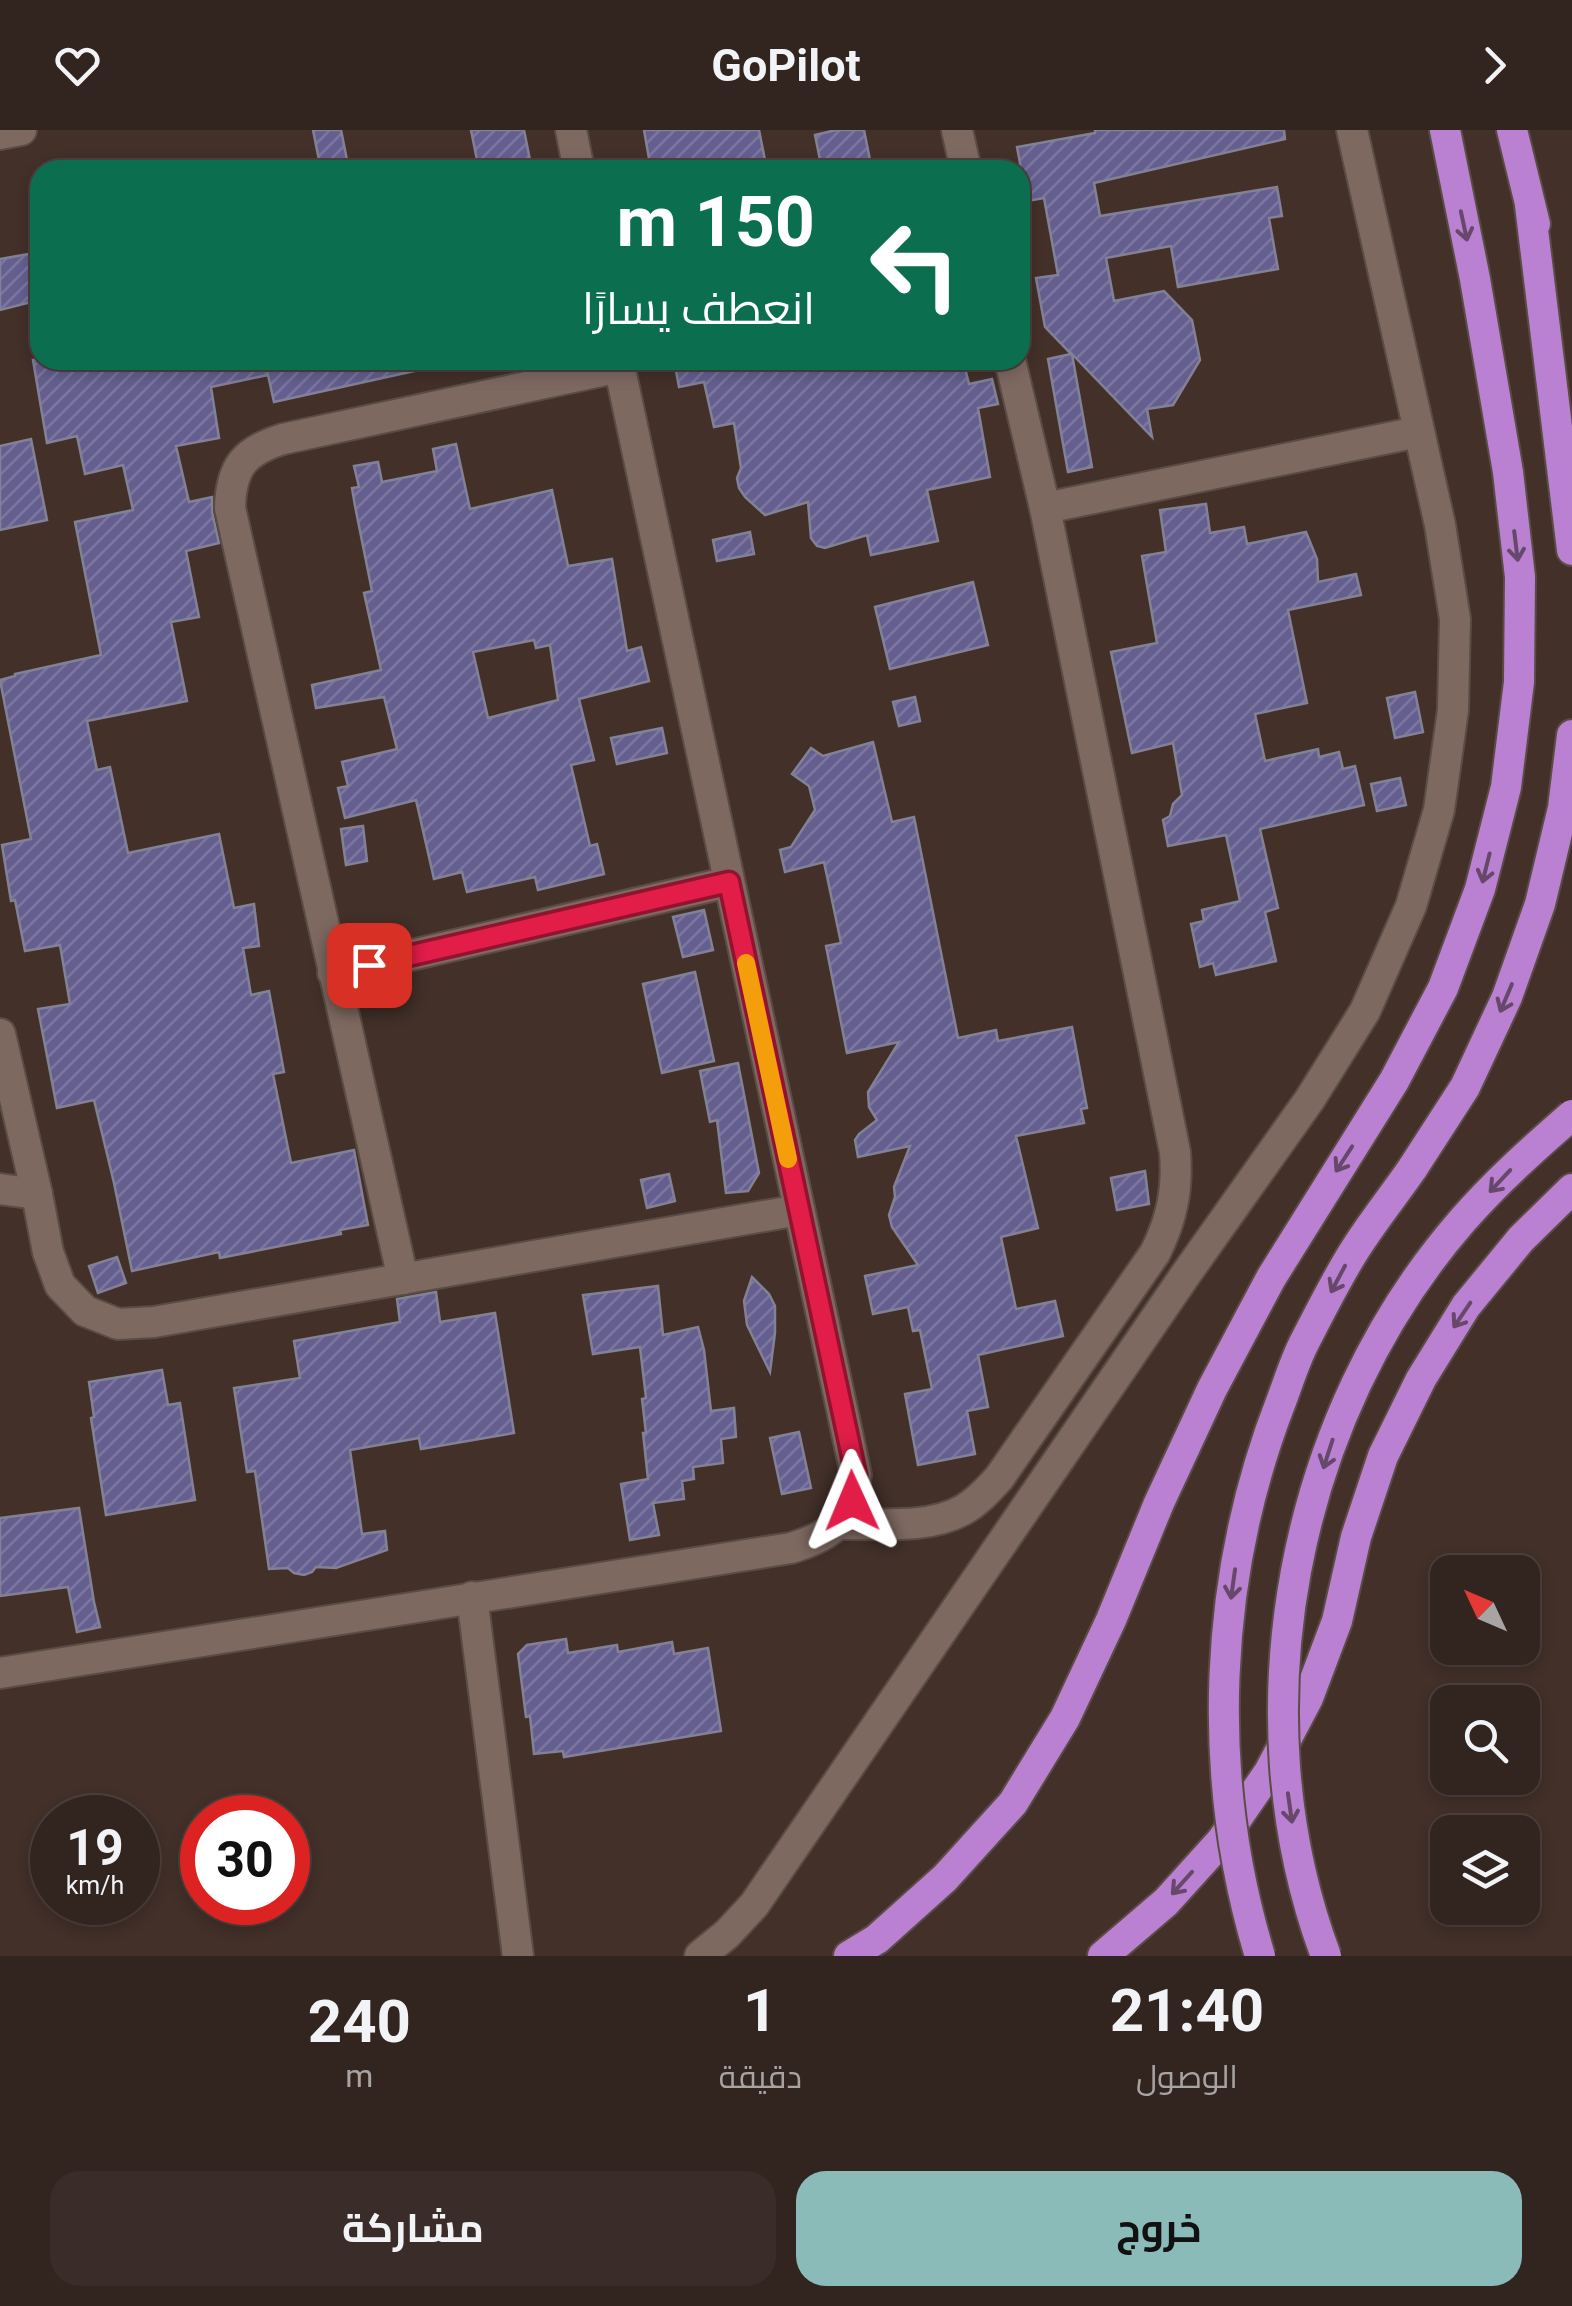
<!DOCTYPE html>
<html lang="ar">
<head>
<meta charset="utf-8">
<style>
  :root { --surface:#32241f; --page:#3a2c28; --text:#f1f3f6; --muted:#a8a4a4; --line:#4d413d; --accent:#8bbbb9 }
  body { margin:0; font-family:Roboto,Cairo,sans-serif; background:var(--page); color:var(--text); direction:rtl; height:100vh; display:flex; flex-direction:column; font-size:38px; white-space:nowrap }
  * { box-sizing:border-box; margin:0 }
  p { font-size:32px; color:var(--muted) }
  .icon { flex:none; width:55px; height:55px; fill:none; stroke:currentColor; stroke-width:2; stroke-linecap:round; stroke-linejoin:round }
  .map { position:relative; height:1826px; overflow:hidden; direction:ltr }
  .side { display:flex; flex-direction:column; background:var(--surface); flex:1 }
  .side>* { flex:none }
  .top-card { position:absolute; left:30px; top:30px; width:1000px; height:210px; border-radius:30px; box-shadow:0 5px 15px #0003,0 0 0 2px var(--line); direction:rtl; background:#0b6e4f; color:#fff; overflow:hidden }
  .needle { width:65px; rotate:314deg }
  .tools { position:absolute; left:1430px; top:1425px; display:grid; gap:20px }
  .tools a { display:grid; place-items:center; width:110px; height:110px; border-radius:20px; background:var(--surface); box-shadow:0 5px 15px #0003,0 0 0 2px var(--line); font-size:50px }
  .speed { position:absolute; left:30px; top:1665px; display:flex; gap:20px; font-size:50px; font-weight:700; text-align:center }
  .speed>* { display:grid; place-content:center; width:130px; height:130px; border-radius:50%; background:var(--surface); box-shadow:0 5px 15px #0003,0 0 0 2px var(--line); line-height:1 }
  .speed small { font-size:25px; font-weight:400 }
  .speed .limit { border:15px solid #d22; background:#fff; color:#111 }
  .pin { position:absolute; display:grid; place-items:center; width:85px; height:85px; color:#fff; margin:-42px; border-radius:20px; box-shadow:0 5px 15px #0006 }
  .me { position:absolute; width:110px; margin:-55px; rotate:359deg; stroke-linejoin:round; filter:drop-shadow(0 0 8px #0008) }
  .turn { display:flex; align-items:center; gap:35px; height:210px; padding:0 50px; font-size:45px }
  .turn .icon { width:130px; height:130px; stroke-width:2.5 }
  .turn b { display:block; font-size:70px; line-height:85px }
  .eta { display:flex; justify-content:space-evenly; align-items:center; height:170px; text-align:center }
  .eta b { font-size:60px; font-weight:700; line-height:70px }
  .button { display:flex; gap:20px; margin-top:auto; padding:20px 50px }
  .button a { flex:1; height:115px; border-radius:30px; background:var(--accent); color:#111; font-size:40px; font-weight:700; line-height:115px; text-align:center }
  .button a+a { background:var(--page); color:var(--text) }
  header { display:flex; justify-content:space-between; align-items:center; height:130px; padding:0 50px; background:var(--surface); font-size:45px; font-weight:700 }
  .map>svg:first-child { display:block }
  .building { fill:url(#building-hatch); stroke:#838195; stroke-width:2.5; fill-rule:evenodd }
  .lines { fill:none; stroke-linecap:round; stroke-linejoin:round }
  .minor-casing { stroke:#5a4c45; stroke-width:34 }
  .highway-casing { stroke:#5a4c45; stroke-width:34 }
  .minor { stroke:#7e6961; stroke-width:30 }
  .highway { stroke:#ba81d2; stroke-width:30 }
  .highway-bridge-casing { stroke:#5a4c45; stroke-width:34; stroke-linecap:butt }
  .highway-bridge { stroke:#ba81d2; stroke-width:30 }
  .oneway { stroke:#67486b }
  .route-casing { stroke:#92132f; stroke-width:25 }
  .route { stroke:#e11d48; stroke-width:18 }
  .slow { stroke:#f59e0b; stroke-width:18 }
</style>
</head>
<body>
<header><svg class="icon" aria-label="forward" viewBox="0 0 24 24"><path d="M9 5l7 7-7 7"/></svg>GoPilot<svg class="icon" aria-label="heart" viewBox="0 0 24 24"><path d="M12 20l-8-8c-3-5 5-10 8-4 3-6 11-1 8 4z"/></svg></header>
<div class="map">
<svg width="1572" height="1826" viewBox="0 0 1572 1826">
  <defs>
    <pattern id="building-hatch" width="6" height="6" patternUnits="userSpaceOnUse" patternTransform="scale(2.5)"><rect width="6" height="6" fill="#655f90"/><path d="M-1 1l2-2M0 6l6-6M5 7l2-2" fill="none" stroke="#7b769f"/></pattern>
  </defs>
  <rect width="100%" height="100%" fill="#423029"/>
  <g class="building">
    <path d="M313 0H341L349 40H321Z"/>
    <path d="M471 0H524L532 40H479Z"/>
    <path d="M644 0H759L767 40H714L713 31 669 40H651Z"/>
    <path d="M836 0H864L872 40H822L815 5Z"/>
    <path d="M1095 0H1284L1285 9 1094 53 1100 86 1277 57 1282 86 1269 88 1278 139 1178 157 1171 116 1106 128 1114 171 1164 161 1192 190 1200 230 1173 275 1147 279 1152 307 1072 224 1092 337 1068 342 1048 229 1071 224 1045 197 1036 148 1058 145 1044 68 1027 71 1017 17 1095 3Z"/>
    <path d="M40 122V144L31 146 35 171 0 180V129Z"/>
    <path d="M33 230H418L419 240 274 272 268 245 211 257 219 308 176 316 189 372 212 367V382L219 413 186 421 199 487 171 492 187 571 87 591 97 640 110 637 128 723 219 704 234 778 254 774 259 816 243 818 251 865 269 861 284 942 273 944 291 1033 354 1020 368 1095 340 1100 341 1104 220 1128 219 1122 132 1141 114 1053 94 970 57 978 38 879 70 874 60 815 25 821 15 770 11 771 2 715 31 709 0 550 15 546V544L101 525 75 392 133 380 123 335 85 344 77 306 47 313Z"/>
    <path d="M674 230H963L969 254 992 249 998 274 978 278 990 347 927 360 938 411 871 425 867 405 825 418 817 416 811 408 808 372 765 385 745 367 739 358 737 348 741 338 734 293 714 297 704 252 679 257Z"/>
    <path d="M31 309 47 390 0 400V316Z"/>
    <path d="M456 314 470 379 552 360 568 436 612 429 627 521 641 517 649 551 579 569 594 630 571 635 590 716 597 714 604 744 538 760 535 747 467 762 462 742 434 749 416 670 345 688 338 658 348 656 342 632 397 619 384 567 316 578 312 555 381 540 364 463 372 461 355 376 352 358 359 357 354 336 378 332 382 352 437 341 433 319ZM534 510 536 518 550 515 558 570 488 588 473 522Z"/>
    <path d="M1206 374 1210 403 1244 397 1247 414 1306 402 1317 429 1318 452 1356 444 1361 465 1288 480 1307 573 1255 584 1265 631 1318 619 1319 627 1339 622 1343 639 1355 636 1364 675 1260 699 1278 778 1265 782 1276 831 1216 845 1213 833 1200 837 1191 794 1204 791 1202 780 1240 771 1226 705 1168 716 1163 690 1170 686 1173 674 1182 665 1173 613 1132 623 1111 522 1157 513 1142 426 1166 422 1160 380Z"/>
    <path d="M750 402 754 424 717 431 713 410Z"/>
    <path d="M973 452 988 515 890 539 875 477Z"/>
    <path d="M1415 562 1423 602 1395 608 1387 568Z"/>
    <path d="M915 567 920 591 899 596 893 572Z"/>
    <path d="M662 598 667 623 617 634 611 608Z"/>
    <path d="M873 612 892 692 914 687 958 908 996 900 998 911 1072 897 1087 978 1081 979 1084 993 1016 1006 1038 1098 1001 1107 1016 1179 1055 1171 1063 1206 978 1225 988 1277 967 1281 975 1324 918 1335 905 1264 932 1259 920 1200 913 1201 908 1177 873 1184 865 1146 918 1135 892 1097 889 1085 895 1067 894 1057 910 1016 858 1027 855 1010 859 1004 877 990 869 977 868 962 899 912 847 923 826 816 841 813 824 732 785 742 780 720 791 717 815 680 809 656 792 644 811 618 823 626Z"/>
    <path d="M1400 648 1406 675 1377 681 1371 654Z"/>
    <path d="M363 696 367 731 346 735 341 699Z"/>
    <path d="M704 780 713 820 683 827 673 787Z"/>
    <path d="M695 842 714 931 662 943 643 854Z"/>
    <path d="M738 933 759 1043 748 1061 726 1063 717 990 710 992 700 941Z"/>
    <path d="M1145 1041 1149 1074 1117 1080 1111 1048Z"/>
    <path d="M669 1044 675 1071 647 1078 641 1050Z"/>
    <path d="M117 1127 126 1153 98 1163 89 1136Z"/>
    <path d="M752 1147 769 1164 775 1176V1203L770 1242 747 1195 744 1171Z"/>
    <path d="M658 1156 663 1205 698 1197 704 1220 711 1281 734 1278 736 1307 721 1309 723 1333 693 1337 694 1349 682 1351 684 1369 653 1373 659 1405 630 1410 621 1354 648 1349 643 1303H646L642 1269 646 1268 640 1217 593 1224 583 1165Z"/>
    <path d="M436 1162 440 1192 495 1183 514 1303 421 1319 419 1308 350 1320 362 1404 385 1401 387 1420 336 1438 316 1437 312 1442 304 1445 294 1443 288 1438 269 1439 255 1341 247 1342 234 1258 300 1248 294 1211 400 1192 397 1169Z"/>
    <path d="M162 1240 168 1275 180 1273 195 1370 106 1385 91 1288 94 1287 89 1252Z"/>
    <path d="M799 1302 811 1358 782 1364 770 1308Z"/>
    <path d="M79 1378 94 1472 100 1497 77 1502 68 1457 0 1466V1388Z"/>
    <path d="M566 1509 568 1523 617 1515 618 1522 672 1512 674 1524 708 1518 721 1601 564 1627 563 1621 534 1624 530 1586 526 1587 518 1524 527 1515Z"/>
  </g>
  <g class="lines">
    <g class="minor-casing">
      <g id="minor">
        <path d="M571 0 579 40"/>
        <path d="M957 0 966 40"/>
        <path d="M0 4 21 0"/>
        <path d="M1045 378 1418 302"/>
        <path d="M333 843 729 752"/>
        <path d="M0 904 37 1064 48 1122 60 1155 85 1181 118 1194 154 1192 799 1080"/>
        <path d="M0 1059 37 1064"/>
        <path d="M403 1149 230 378C231 337 244 321 283 309L620 237"/>
        <path d="M838 1394C877 1393 927 1400 963 1380 977 1372 988 1360 999 1348L1155 1123C1172 1089 1178 1059 1175 1022L1045 378 1010 230"/>
        <path d="M472 1467 518 1826"/>
        <path d="M0 1543 791 1418C835 1405 849 1390 856 1345L618 230"/>
        <path d="M700 1826 727 1804 754 1775 1186 1144 1310 969 1365 881 1411 776 1439 680 1453 580 1455 489 1440 395 1352 0"/>
      </g>
    </g>
    <g class="highway-casing">
      <g id="highway">
        <path d="M1512 0 1535 94"/>
        <path d="M1530 75 1572 420"/>
        <path d="M1412 1039 1465 957 1507 867 1540 774 1563 678 1572 605"/>
        <path d="M849 1826 877 1809 945 1748 1013 1673 1065 1588 1111 1490 1159 1373 1212 1259 1271 1148 1394 951 1443 858 1480 759 1506 657 1519 552 1520 447 1508 342 1475 149 1445 0"/>
        <path d="M1103 1826 1166 1772 1222 1710 1269 1642 1308 1568 1337 1491 1356 1407 1383 1326 1421 1249 1466 1176 1521 1109 1572 1059"/>
      </g>
    </g>
    <use href="#minor" class="minor"/>
    <use href="#highway" class="highway"/>
    <g class="highway-bridge-casing">
      <g id="highway-bridge">
        <path d="M1260 1826C1205 1645 1213 1445 1282 1269 1289 1250 1295 1231 1304 1213 1319 1184 1334 1154 1351 1126 1369 1096 1392 1068 1412 1039"/>
        <path d="M1326 1826C1235 1583 1292 1286 1462 1091 1496 1052 1533 1019 1572 985"/>
      </g>
    </g>
    <use href="#highway-bridge" class="highway-bridge"/>
  </g>
  <defs><path id="oneway-shaft" d="M-6 0H5M1.5-3L5.5 0L1.5 3" fill="none" stroke-width="1.6" stroke-linecap="round" stroke-linejoin="round" transform="scale(2.5)"/></defs>
  <g class="oneway">
    <use href="#oneway-shaft" transform="translate(1464 96) rotate(78)"/>
    <use href="#oneway-shaft" transform="translate(1516 416) rotate(83)"/>
    <use href="#oneway-shaft" transform="translate(1486 738) rotate(104)"/>
    <use href="#oneway-shaft" transform="translate(1506 868) rotate(113)"/>
    <use href="#oneway-shaft" transform="translate(1344 1029) rotate(123)"/>
    <use href="#oneway-shaft" transform="translate(1500 1051) rotate(133)"/>
    <use href="#oneway-shaft" transform="translate(1338 1149) rotate(118)"/>
    <use href="#oneway-shaft" transform="translate(1462 1185) rotate(124)"/>
    <use href="#oneway-shaft" transform="translate(1328 1324) rotate(108)"/>
    <use href="#oneway-shaft" transform="translate(1233 1454) rotate(98)"/>
    <use href="#oneway-shaft" transform="translate(1290 1678) rotate(82)"/>
    <use href="#oneway-shaft" transform="translate(1182 1753) rotate(132)"/>
  </g>
  <g class="lines">
    <g class="route-casing">
      <path id="route" d="M369 835 729 752 856 1345 852 1371"/>
    </g>
    <use href="#route" class="route"/>
    <path class="slow" d="M746 833 788 1029"/>
  </g>
</svg>
<div class="tools">
<a><svg class="needle" viewBox="-14 -14 28 28"><path d="M0-13l5 13h-10z" fill="#e53935"/><path d="M0 13l5-13h-10z" fill="#a8a4a4"/></svg></a>
<a><svg class="icon" aria-label="search" viewBox="0 0 24 24"><circle cx="10" cy="10" r="6"/><path d="M15 15l6 6"/></svg></a>
<a><svg class="icon" aria-label="layers" viewBox="0 0 24 24"><path d="M12 4l9 5-9 5-9-5zM3 14l9 5 9-5"/></svg></a>
</div>
<div class="speed"><div>19<small>km/h</small></div><div class="limit">30</div></div>
<div class="pin" style="left:369px;top:835px;background:#d93025"><svg class="icon" aria-label="arrive" viewBox="0 0 24 24"><path d="M6 21V4h12l-3 4 3 4H6"/></svg></div>
<svg class="me" style="left:852px;top:1371px" viewBox="-20 -20 40 40"><path d="M0-17L14 15 0 8-14 15z" fill="#e11d48" stroke="#fff" stroke-width="4"/></svg>
<div class="top-card">
<div class="turn"><svg class="icon" aria-label="left" viewBox="0 0 24 24"><path d="M17 20v-9H6M10 6l-5 5 5 5"/></svg><div><b>150 m</b>انعطف يسارًا</div></div>
</div>
</div>
<section class="side">
<div class="eta">
<div><b>21:40</b><p>الوصول</p></div>
<div><b>1</b><p>دقيقة</p></div>
<div><b>240</b><p>m</p></div>
</div>
<div class="button"><a>خروج</a><a>مشاركة</a></div>
</section>
</body>
</html>
